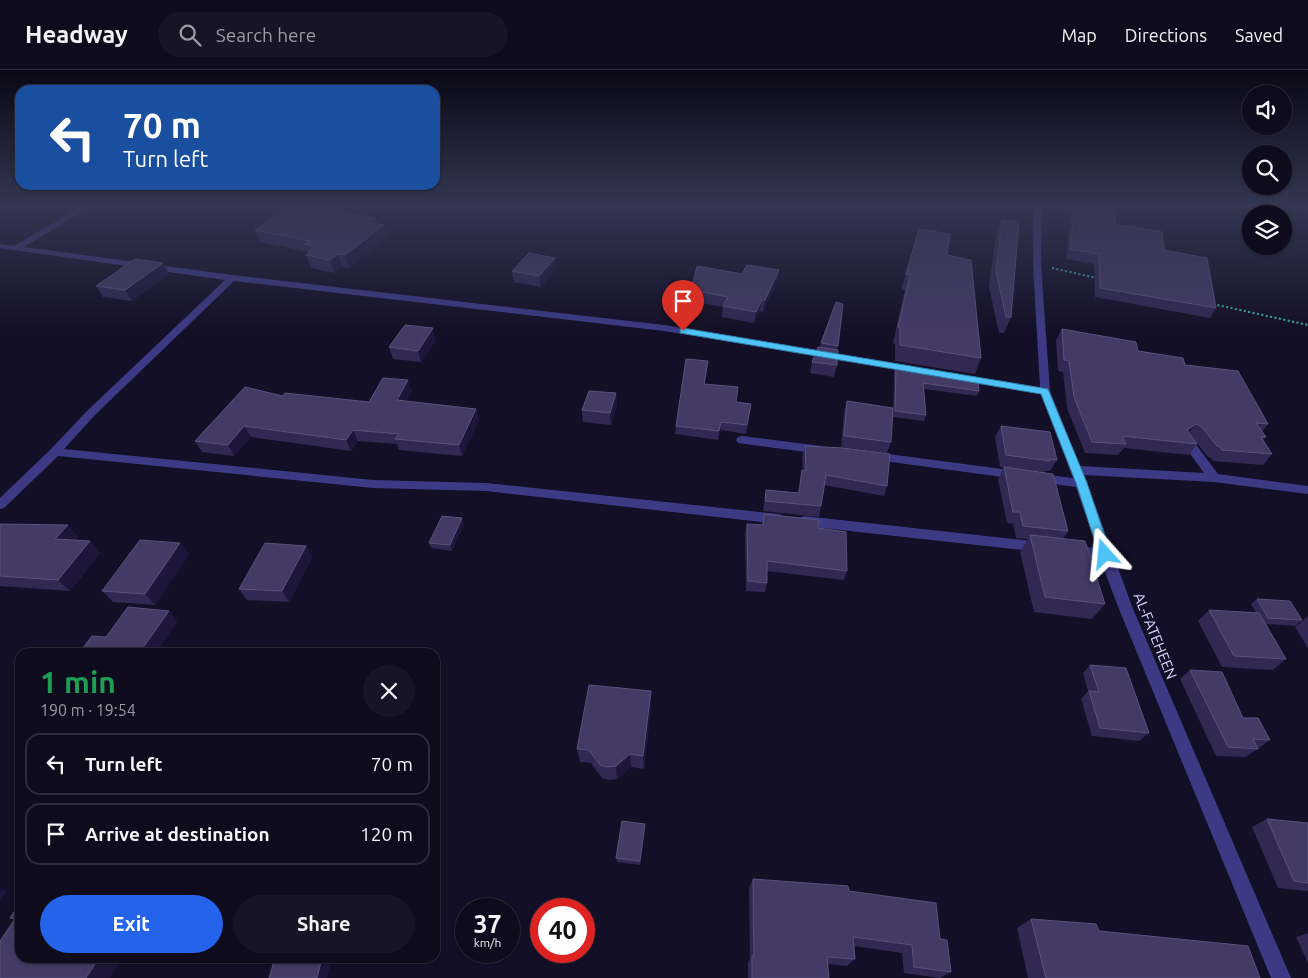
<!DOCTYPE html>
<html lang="en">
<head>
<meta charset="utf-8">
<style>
  :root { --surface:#0e0b1c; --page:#171425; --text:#f1f3f6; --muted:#9b9ba3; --line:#2e2b3b; --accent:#2563eb }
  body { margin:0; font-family:Ubuntu,sans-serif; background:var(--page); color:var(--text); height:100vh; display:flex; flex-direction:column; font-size:19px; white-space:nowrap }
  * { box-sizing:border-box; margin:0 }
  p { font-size:16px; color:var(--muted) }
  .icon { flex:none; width:28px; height:28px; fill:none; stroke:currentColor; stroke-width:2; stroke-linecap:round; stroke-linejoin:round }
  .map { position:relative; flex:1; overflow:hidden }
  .sheet { position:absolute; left:15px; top:578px; width:425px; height:315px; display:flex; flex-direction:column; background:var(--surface); border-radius:15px; box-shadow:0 1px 4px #0004,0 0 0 1px var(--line) }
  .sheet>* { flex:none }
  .banner { position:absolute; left:15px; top:15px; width:425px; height:105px; border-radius:15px; box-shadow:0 1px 4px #0004,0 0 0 1px var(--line); background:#1a4fa0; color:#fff; overflow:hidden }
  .fabs { position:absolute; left:1242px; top:15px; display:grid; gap:10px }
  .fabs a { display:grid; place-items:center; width:50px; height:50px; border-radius:50%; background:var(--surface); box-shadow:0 1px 4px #0004,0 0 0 1px var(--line); font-size:25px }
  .speed { position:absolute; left:455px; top:828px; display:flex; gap:10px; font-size:25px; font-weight:700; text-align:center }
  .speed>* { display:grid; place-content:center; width:65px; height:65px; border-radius:50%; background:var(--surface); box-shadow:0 1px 4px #0004,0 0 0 1px var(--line); line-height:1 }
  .speed small { font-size:12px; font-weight:400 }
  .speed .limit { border:8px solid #d22; background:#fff; color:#111 }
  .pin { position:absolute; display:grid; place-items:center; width:42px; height:42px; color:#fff; margin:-51px -21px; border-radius:50% 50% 50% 0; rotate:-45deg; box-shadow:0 0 5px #0007 }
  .pin .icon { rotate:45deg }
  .me { position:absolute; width:55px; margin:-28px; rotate:342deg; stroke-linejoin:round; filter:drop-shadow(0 0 4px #0008) }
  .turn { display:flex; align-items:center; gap:18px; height:105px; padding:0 25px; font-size:22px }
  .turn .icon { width:65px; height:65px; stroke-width:2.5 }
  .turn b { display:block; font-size:35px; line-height:42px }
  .round { display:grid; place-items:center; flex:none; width:52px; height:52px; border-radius:26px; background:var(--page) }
  .headline { display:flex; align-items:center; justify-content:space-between; height:85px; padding:0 25px }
  h1 { font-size:30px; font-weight:700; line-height:38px; color:#1e9e55 }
  .cta { display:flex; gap:10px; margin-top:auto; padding:10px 25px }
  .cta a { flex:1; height:58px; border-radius:30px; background:var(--accent); color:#fff; font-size:20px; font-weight:700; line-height:58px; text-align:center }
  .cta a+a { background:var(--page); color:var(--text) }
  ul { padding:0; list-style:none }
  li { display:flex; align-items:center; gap:15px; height:62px; margin:0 10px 8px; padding:0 15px; border:2px solid var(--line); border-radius:15px }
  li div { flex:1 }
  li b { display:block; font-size:19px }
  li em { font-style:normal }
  header { display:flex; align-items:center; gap:30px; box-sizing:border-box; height:70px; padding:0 25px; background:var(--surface); border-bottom:1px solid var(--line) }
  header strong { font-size:24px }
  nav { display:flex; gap:28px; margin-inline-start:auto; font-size:18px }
  .search { width:350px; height:45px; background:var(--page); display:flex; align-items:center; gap:12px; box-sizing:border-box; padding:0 18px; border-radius:28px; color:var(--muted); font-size:19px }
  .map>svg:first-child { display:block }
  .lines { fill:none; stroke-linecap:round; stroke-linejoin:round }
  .path { stroke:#2fb8b0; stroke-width:2; stroke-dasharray:2 2.5; stroke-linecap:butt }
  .minor { fill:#3d3a85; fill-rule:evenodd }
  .wall { fill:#312854 }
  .shaded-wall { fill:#1d163a }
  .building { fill:#433a66; stroke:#5a527e }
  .route { fill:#4fc3f7; stroke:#337fa1 }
  .labels { text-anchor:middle; stroke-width:5; stroke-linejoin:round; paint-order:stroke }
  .street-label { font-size:15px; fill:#d9d4ff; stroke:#130f26 }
</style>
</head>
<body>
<header>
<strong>Headway</strong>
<div class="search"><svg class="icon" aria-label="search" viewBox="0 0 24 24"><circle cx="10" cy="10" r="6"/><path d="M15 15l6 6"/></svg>Search here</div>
<nav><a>Map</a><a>Directions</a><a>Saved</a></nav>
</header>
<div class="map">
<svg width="1308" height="908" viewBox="0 0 1308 908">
  <rect width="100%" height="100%" fill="#130f26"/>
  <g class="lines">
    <g class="path">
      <path d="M1052 198 1097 208"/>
      <path d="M1213 234 1308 255"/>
    </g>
    <g class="minor">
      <path d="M83 135H93L24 177 232 205 664 255 912 296 917 299 912 302 664 261 234 211 95 345 64 379 373 410 486 413 779 444 783 446 785 449 783 452 779 454 486 421 373 418 58 386 4 438 0 439V428L51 379 87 341 225 210 0 178V174L14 176Z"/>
      <path d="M1034 135H1042L1041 195 1050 321 1080 396 1204 403 1181 371 1187 367 1191 368 1218 404 1308 416V424L1214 412 1084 405 1133 539 1291 908H1271L1119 539 1100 489 1067 485 1066 481 1067 477 1072 476 1097 478 1076 417 1039 412 1033 408 1039 404 1073 408 1041 324 963 311 958 308 963 305 1040 317 1033 195Z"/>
      <path d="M742 366 821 376 827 380 821 384 738 373 736 370 738 367Z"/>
      <path d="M873 382 1017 401 1023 405 1017 409 869 389 867 386Z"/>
      <path d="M804 446 1040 472 1045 473 1046 477 1045 481 1040 482 804 456 800 454 798 451 800 448Z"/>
    </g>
  </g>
  <g class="wall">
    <path d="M46 135H61L56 138Z"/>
    <path d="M1072 135H1115V154L1164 180 1216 238 1210 248 1095 227 1094 194 1066 189Z"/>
    <path d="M1002 150 1011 247 1004 263H999L989 217 996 165Z"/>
    <path d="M376 153 384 155 388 167 349 198 342 197 335 203 311 198 306 185 308 183V182L261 172 255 160Z"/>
    <path d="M919 159 947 185 981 288 975 304 895 291V274L893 273 905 220H901Z"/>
    <path d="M556 199 541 217 514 212 512 201Z"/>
    <path d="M779 200 777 211 763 242 760 241 754 253 722 247 723 237 691 231V220L742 204Z"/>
    <path d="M169 204 132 231 103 227 96 216Z"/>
    <path d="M1062 259 1185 295 1268 354 1262 362 1266 367 1263 370 1272 384 1263 395 1213 391 1211 388 1208 387 1192 367 1197 374 1189 385 1124 378 1118 385 1085 383 1067 338 1063 302 1058 301 1056 270Z"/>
    <path d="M436 270 421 292 393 289 389 277Z"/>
    <path d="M821 273 838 276 837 280V295L834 307 810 303 812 292 820 277Z"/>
    <path d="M708 291 705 314 736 332 751 334 746 364 721 360 718 370 675 364 676 356Z"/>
    <path d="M896 296 979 321 977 326 924 319 926 345 924 351 893 347 894 301Z"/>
    <path d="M412 321 406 331 476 339 479 350 462 386 399 380 397 374 358 371 351 381 251 367 234 386 202 382 195 371 283 326 369 332Z"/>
    <path d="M616 323 617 335 611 355 583 352 582 340Z"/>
    <path d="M847 331 891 372 887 383 841 377 844 342Z"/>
    <path d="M1001 356 1057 390 1050 401H1044L1043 402 1000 397 995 367Z"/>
    <path d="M805 376 887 416 884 426 824 415 821 436 819 447 763 441 766 420 798 423 802 400 803 401 802 387Z"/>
    <path d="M1004 397 1068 461 1063 469 1105 534 1092 549 1034 542 1020 482 1028 469 1016 468 1013 454 1007 453 998 409Z"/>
    <path d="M764 444 818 458 847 501 844 510 767 501V513L765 522 746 521 745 464 747 454 762 455Z"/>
    <path d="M0 454 78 466 75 470 90 471 100 483 70 521 0 516Z"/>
    <path d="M464 454 452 481 431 478 429 473Z"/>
    <path d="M180 473 189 484 155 535 113 532 102 521Z"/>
    <path d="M306 476 312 487 289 532 247 530 239 519Z"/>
    <path d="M1257 529 1302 550 1295 556 1266 554 1286 589 1273 600 1222 597 1198 551 1209 540 1256 543 1251 534Z"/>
    <path d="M1308 546V578L1295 557Z"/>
    <path d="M1090 595 1149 663 1139 671 1092 666 1081 629 1088 621 1083 603Z"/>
    <path d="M1190 600 1243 648 1270 670 1246 687 1216 686 1180 609Z"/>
    <path d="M651 635 644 699 631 697 617 709 609 710 602 708 591 693 580 692 577 679Z"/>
    <path d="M1267 749 1308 753V821L1278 818 1252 757Z"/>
    <path d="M645 758 640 795 617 792 616 788Z"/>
    <path d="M753 809 849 821 940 869 951 902 940 908 904 903 902 883 854 876 855 889 847 896 828 894 829 908H748V893L750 889 749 818Z"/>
    <path d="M1031 849 1099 861 1260 908H1028L1017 858Z"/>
    <path d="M1308 863V893L1296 867Z"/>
  </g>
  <g class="shaded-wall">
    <path d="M54 135H61L56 138Z"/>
    <path d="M375 148 378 159 384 155 388 167 349 198 345 185 369 152Z"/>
    <path d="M338 184 342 197 335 203 330 190Z"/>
    <path d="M555 188 556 199 541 217 539 206Z"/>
    <path d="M163 193 169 204 132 231 125 220Z"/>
    <path d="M779 200 777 211 763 242 765 230Z"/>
    <path d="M762 230 760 241 754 253 756 242Z"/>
    <path d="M433 258 436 270 421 292 418 281Z"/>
    <path d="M408 310 412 321 401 341 397 330Z"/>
    <path d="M616 323 617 335 611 355 610 343Z"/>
    <path d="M476 339 479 350 462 386 459 375Z"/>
    <path d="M721 352V360L718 370 719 361Z"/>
    <path d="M1196 354 1187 365V360Z"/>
    <path d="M244 356 251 367 234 386 228 375Z"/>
    <path d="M353 360 358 371 351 381 346 370Z"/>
    <path d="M462 448 464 454 452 481 450 475Z"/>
    <path d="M68 455 78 466 67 480 55 469Z"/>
    <path d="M90 471 100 483 70 521 58 510Z"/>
    <path d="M180 473 189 484 155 535 145 524Z"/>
    <path d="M306 476 312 487 289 532 282 521Z"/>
    <path d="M169 541 178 551 157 582H140Z"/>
    <path d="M651 621V635L644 699 643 686Z"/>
    <path d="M630 684 631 697 617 709 616 696Z"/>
    <path d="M645 754V758L640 795V791Z"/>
    <path d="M0 818 7 821 0 831Z"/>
    <path d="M99 888H111L120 891 110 908H86Z"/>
    <path d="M322 888H332L327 908H317Z"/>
  </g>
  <g class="building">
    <path d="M292 135H310L375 148 369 152 384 155 345 185 338 184 330 190 306 185 314 176 305 174 310 171 255 160Z"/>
    <path d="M1075 135H1115V154L1162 162 1164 180 1207 188 1216 238 1100 218 1099 184 1070 179Z"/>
    <path d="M1002 150 1019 152 1011 247H1006L996 201Z"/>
    <path d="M919 159 950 164 947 185 971 190 981 288 900 275V257H898L910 205 906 204Z"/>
    <path d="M529 183 555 188 539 206 512 201Z"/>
    <path d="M135 189 163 193 125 220 96 216Z"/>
    <path d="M747 195 779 200 765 230H762L756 242 723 236 728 227 691 220 697 196 742 204Z"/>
    <path d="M836 232 843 234 838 276 821 273Z"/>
    <path d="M405 255 433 258 418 281 389 277Z"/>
    <path d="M1062 259 1136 272 1138 281 1183 288 1185 295 1238 301 1268 354 1256 353 1266 367H1261L1272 384 1222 380 1220 377 1217 376 1201 356 1196 354 1187 360 1197 374 1122 366 1126 374 1092 372 1074 327 1069 291 1064 290Z"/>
    <path d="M818 277 838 280 837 295 812 292Z"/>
    <path d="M686 289 708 291 704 314 738 317 736 332 751 334 747 355 721 352 719 361 676 356Z"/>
    <path d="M896 296 978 309 979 321 923 313 926 345 895 341Z"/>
    <path d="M383 308 408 310 397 330 476 339 459 375 395 369 399 364 353 360 346 370 244 356 228 375 195 371 245 317 283 326 285 323 369 332Z"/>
    <path d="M589 321 616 323 610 343 582 340Z"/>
    <path d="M847 331 893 338 891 372 844 366Z"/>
    <path d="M1001 356 1050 362 1057 390 1049 389 1050 391 1006 385Z"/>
    <path d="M805 376 843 378 890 384 887 416 826 405 821 436 765 431 766 420 799 423 802 400 806 401Z"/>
    <path d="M1004 397 1053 404 1068 461 1023 456 1020 442H1013Z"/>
    <path d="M764 444 819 450 818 458 846 462 847 501 767 491V513L748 511 747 454 763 455Z"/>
    <path d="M442 446 462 448 450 475 429 473Z"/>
    <path d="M0 454 68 455 55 469 90 471 58 510 0 506Z"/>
    <path d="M1030 465 1085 471 1105 534 1045 527Z"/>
    <path d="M140 470 180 473 145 524 102 521Z"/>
    <path d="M265 473 306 476 282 521 239 519Z"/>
    <path d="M1257 529 1290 531 1302 550 1268 548Z"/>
    <path d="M128 537 169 541 140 582H80L92 566 106 567Z"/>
    <path d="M1209 540 1259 543 1286 589 1234 586Z"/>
    <path d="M1090 595 1126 598 1149 663 1100 658 1089 621 1099 622Z"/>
    <path d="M1190 600 1222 602 1243 648H1258L1270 670 1253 669 1258 679 1228 677Z"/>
    <path d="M589 615 651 621 643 686 630 684 616 696 607 697 600 695 589 680 577 679Z"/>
    <path d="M1267 749 1308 753V813L1294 811Z"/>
    <path d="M622 751 645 754 640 791 616 788Z"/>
    <path d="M753 809 848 816 849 821 936 833 940 869 947 870 951 902 914 897 912 875 853 867 855 889 827 887 829 908H752V886H754Z"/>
    <path d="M20 833V888H99L86 908H0V871L15 849 10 848Z"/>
    <path d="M1031 849 1096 854 1099 861 1248 876 1260 908H1046Z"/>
    <path d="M275 888H322L317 908H269Z"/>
  </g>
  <linearGradient id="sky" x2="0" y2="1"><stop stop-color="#0a0815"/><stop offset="0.52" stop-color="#333752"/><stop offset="1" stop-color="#333752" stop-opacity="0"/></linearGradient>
  <rect width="1308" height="262" fill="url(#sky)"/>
  <path class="route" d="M683 258 1048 319 1087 413 1111 484 1109 487H1101L1099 484 1076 413 1041 324 680 263V259Z"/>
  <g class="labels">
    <g class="street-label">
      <text transform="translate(1155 566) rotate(68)" y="5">AL-FATEHEEN</text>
    </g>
  </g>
</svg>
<div class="fabs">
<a><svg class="icon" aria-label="sound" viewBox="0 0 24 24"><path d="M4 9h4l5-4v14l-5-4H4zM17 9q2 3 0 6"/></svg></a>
<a><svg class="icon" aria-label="search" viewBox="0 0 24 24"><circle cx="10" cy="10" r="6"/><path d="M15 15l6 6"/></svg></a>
<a><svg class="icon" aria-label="layers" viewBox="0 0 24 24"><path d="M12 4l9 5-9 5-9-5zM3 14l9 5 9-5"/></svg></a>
</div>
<div class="speed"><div>37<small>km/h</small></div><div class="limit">40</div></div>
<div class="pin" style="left:683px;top:261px;background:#d93025"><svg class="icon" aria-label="arrive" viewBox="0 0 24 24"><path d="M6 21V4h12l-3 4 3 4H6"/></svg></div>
<svg class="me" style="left:1105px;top:484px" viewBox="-20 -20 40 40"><path d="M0-17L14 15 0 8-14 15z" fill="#4fc3f7" stroke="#fff" stroke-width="4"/></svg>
<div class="banner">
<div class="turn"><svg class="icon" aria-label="left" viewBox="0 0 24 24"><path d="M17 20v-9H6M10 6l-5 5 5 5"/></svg><div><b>70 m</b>Turn left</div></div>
</div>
<section class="sheet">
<div class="headline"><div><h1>1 min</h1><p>190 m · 19:54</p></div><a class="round"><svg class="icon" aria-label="close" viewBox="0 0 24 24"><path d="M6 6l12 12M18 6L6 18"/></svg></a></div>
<ul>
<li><svg class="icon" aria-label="left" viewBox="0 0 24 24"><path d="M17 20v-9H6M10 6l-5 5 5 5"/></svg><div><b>Turn left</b></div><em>70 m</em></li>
<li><svg class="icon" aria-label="arrive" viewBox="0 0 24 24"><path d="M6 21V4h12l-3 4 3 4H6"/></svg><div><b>Arrive at destination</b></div><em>120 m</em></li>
</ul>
<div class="cta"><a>Exit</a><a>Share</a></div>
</section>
</div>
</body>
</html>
